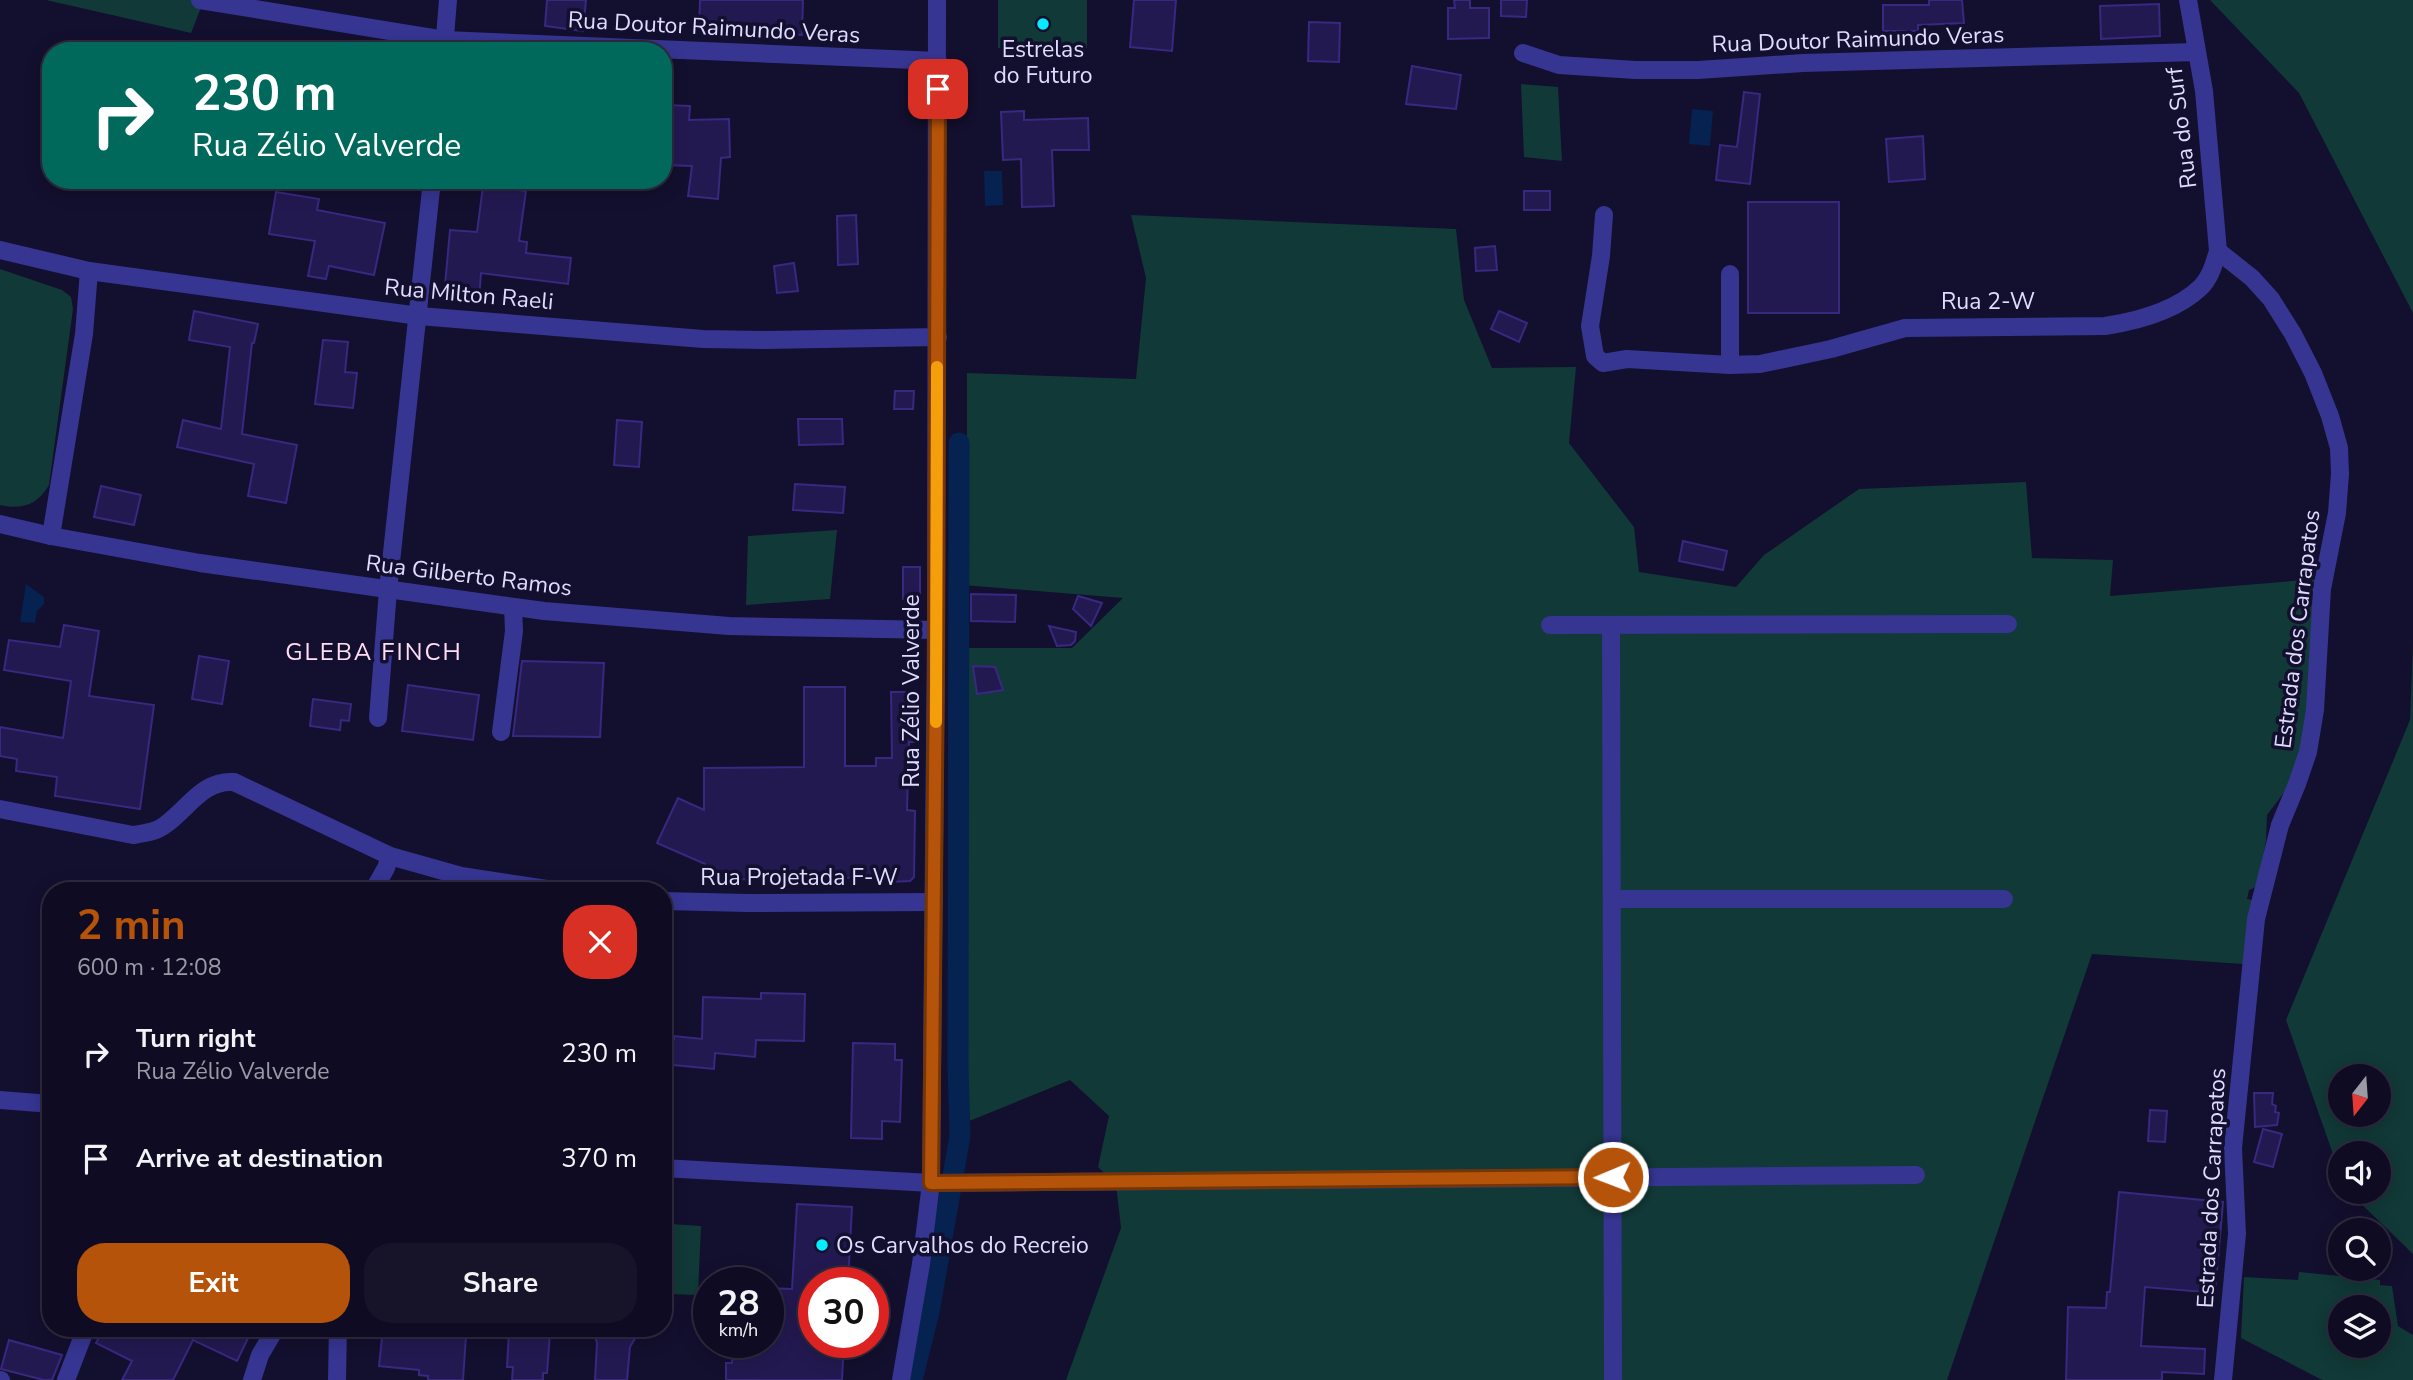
<!DOCTYPE html>
<html lang="en">
<head>
<meta charset="utf-8">
<style>
  :root { --surface:#0e0b22; --page:#17142a; --text:#f1f3f6; --muted:#9b9ba5; --line:#2e2b40; --accent:#b45309 }
  body { margin:0; font-family:"Nunito Sans",sans-serif; background:var(--page); color:var(--text); height:100vh; display:flex; flex-direction:column; font-size:26px; white-space:nowrap }
  * { box-sizing:border-box; margin:0 }
  p { font-size:23px; color:var(--muted) }
  .icon { flex:none; width:38px; height:38px; fill:none; stroke:currentColor; stroke-width:2; stroke-linecap:round; stroke-linejoin:round }
  .map { position:relative; flex:1; overflow:hidden }
  .sheet { position:absolute; left:42px; top:882px; width:630px; height:455px; display:flex; flex-direction:column; background:var(--surface); border-radius:28px; box-shadow:0 4px 18px #0003,0 0 0 2px var(--line) }
  .sheet>* { flex:none }
  .banner { position:absolute; left:42px; top:42px; width:630px; height:147px; border-radius:28px; box-shadow:0 4px 18px #0003,0 0 0 2px var(--line); background:#00695c; color:#fff; overflow:hidden }
  .needle { width:46px; rotate:197deg }
  .buttons { position:absolute; left:2328px; top:1064px; display:grid; gap:14px }
  .buttons a { display:grid; place-items:center; width:63px; height:63px; border-radius:50%; background:var(--surface); box-shadow:0 4px 18px #0003,0 0 0 2px var(--line); font-size:35px }
  .speed { position:absolute; left:693px; top:1267px; display:flex; gap:14px; font-size:35px; font-weight:700; text-align:center }
  .speed>* { display:grid; place-content:center; width:91px; height:91px; border-radius:50%; background:var(--surface); box-shadow:0 4px 18px #0003,0 0 0 2px var(--line); line-height:1 }
  .speed small { font-size:18px; font-weight:400 }
  .speed .limit { border:10px solid #d22; background:#fff; color:#111 }
  .pin { position:absolute; display:grid; place-items:center; width:60px; height:60px; color:#fff; margin:-30px; border-radius:14px; box-shadow:0 4px 10px #0006 }
  .me { position:absolute; width:77px; margin:-38px; rotate:269deg; stroke-linejoin:round; filter:drop-shadow(0 0 5px #0008) }
  .turn { display:flex; align-items:center; gap:24px; height:147px; padding:0 35px; font-size:32px }
  .turn .icon { width:91px; height:91px; stroke-width:2.5 }
  .turn b { display:block; font-size:49px; line-height:60px }
  .round { display:grid; place-items:center; flex:none; width:74px; height:74px; border-radius:28px; background:var(--page) }
  .summary { display:flex; align-items:center; justify-content:space-between; height:119px; padding:0 35px }
  h1 { font-size:42px; font-weight:700; line-height:52px; color:var(--accent) }
  .button { display:flex; gap:14px; margin-top:auto; padding:14px 35px }
  .button a { flex:1; height:80px; border-radius:28px; background:var(--accent); color:#fff; font-size:28px; font-weight:700; line-height:80px; text-align:center }
  .button a+a { background:var(--page); color:var(--text) }
  ul { padding:0; list-style:none }
  li { display:flex; align-items:center; gap:21px; height:105px; padding:0 35px }
  li div { flex:1 }
  li b { display:block; font-size:26px }
  li em { font-style:normal }
  .map>svg:first-child { display:block }
  .green { fill:#113937; fill-rule:evenodd }
  .water { fill:#052251 }
  .lines { fill:none; stroke-linecap:round; stroke-linejoin:round }
  .canal { stroke:#052251; stroke-width:21 }
  .building { fill:#231951; stroke:#382880; stroke-width:2 }
  .minor { stroke:#363592; stroke-width:18 }
  .tertiary { stroke:#363592; stroke-width:18 }
  .route-casing { stroke:#753606; stroke-width:18 }
  .route { stroke:#b45309; stroke-width:12 }
  .slow { stroke:#f59e0b; stroke-width:12 }
  .poi-dot { fill:#08ebff; stroke:#130f2e; stroke-width:2.5 }
  .labels { text-anchor:middle; stroke-width:7; stroke-linejoin:round; paint-order:stroke }
  .street-label { font-size:23px; fill:#dfdcff; stroke:#130f2e }
  .poi-label { font-size:23px; fill:#dfdcff; stroke:#130f2e }
  .neighbourhood-label { font-size:24px; letter-spacing:2px; fill:#ffdef4; stroke:#130f2e }
</style>
</head>
<body>
<div class="map">
<svg width="2413" height="1380" viewBox="0 0 2413 1380">
  <rect width="100%" height="100%" fill="#130f2e"/>
  <g class="green">
    <path d="M46 0H204L191 33Z"/>
    <rect x="998" y="0" width="89" height="48"/>
    <path d="M2210 0H2413V313L2299 93Z"/>
    <path d="M1521 84 1558 87 1562 161 1524 157Z"/>
    <path d="M1131 215 1456 229 1464 300 1492 368 1576 367 1569 443 1634 527 1639 572 1736 587 1764 555 1859 489 2026 482 2032 558 2113 560 2110 596 2317 579 2315 710 2289 786 2267 815 2266 840 2258 886 2249 890 2247 899 2259 901 2244 964 2092 954 1947 1380H1066L1121 1228 1116 1184 1098 1167 1109 1116 1070 1080 967 1122 964 648H1072L1123 598 951 584 950 438 967 437V373L1136 379 1146 278Z"/>
    <path d="M0 269 62 290 71 297 73 309 49 485C38 505 21 510 0 505Z"/>
    <path d="M837 530 830 599 746 605 748 536Z"/>
    <path d="M2413 644V1254L2349 1192H2378V1153H2340V1174L2286 1020 2410 720ZM2340 1076H2378V1115H2340Z"/>
    <path d="M671 1224 701 1226 698 1295 667 1294Z"/>
    <path d="M2299 1272 2380 1280V1285L2392 1286 2398 1326 2413 1335V1380H2322L2241 1338 2244 1277 2298 1280ZM2340 1307H2378V1346H2340Z"/>
  </g>
  <g class="water">
    <path d="M1692 109 1713 111 1710 146 1689 144Z"/>
    <path d="M984 171H1002L1003 205 985 206Z"/>
    <path d="M26 584 44 597V604L37 611 35 623 20 622Z"/>
  </g>
  <g class="lines">
    <path class="canal" d="M912 1380 929 1312 960 1136 958 1067 959 443"/>
  </g>
  <g class="building">
    <path d="M547 0H586L583 31 545 26Z"/>
    <path d="M700 0H803L802 35 699 30Z"/>
    <path d="M1134 0H1176L1172 51 1130 47Z"/>
    <path d="M1454 0H1470V8H1489V38L1448 39V8H1455Z"/>
    <path d="M1501 0H1527L1526 17 1501 16Z"/>
    <path d="M1929 0H1962L1964 23 1918 25V31H1883V5H1929Z"/>
    <path d="M2159 4 2160 36 2101 39 2100 6Z"/>
    <path d="M1309 22 1340 23 1339 62 1308 61Z"/>
    <path d="M1412 66 1461 75 1456 109 1406 104Z"/>
    <path d="M1744 92 1760 94 1750 184 1716 180 1720 145 1737 147Z"/>
    <path d="M663 105 690 106 689 120 729 119 730 157 721 158 718 199 688 196 692 166 663 165Z"/>
    <path d="M1024 111V120L1088 118 1089 150H1052L1054 206 1022 207 1021 159 1003 160 1001 112Z"/>
    <path d="M1923 136 1925 179 1889 182 1886 139Z"/>
    <path d="M483 186 526 191 519 241 527 242 526 253 571 258 568 284 481 273 479 300 444 296 450 230 477 232Z"/>
    <rect x="1524" y="191" width="26" height="19"/>
    <path d="M276 192 319 199 317 210 385 223 374 275 329 266 326 279 308 276 315 241 269 234Z"/>
    <rect x="1748" y="202" width="91" height="111"/>
    <path d="M856 215 858 264 838 265 837 216Z"/>
    <path d="M1495 246 1497 270 1476 271 1475 248Z"/>
    <path d="M794 263 798 291 777 293 774 266Z"/>
    <path d="M194 311 258 324 254 343H252L242 434 297 445 286 503 248 496 254 464 177 447 183 420 221 429 230 347 189 340Z"/>
    <path d="M1499 311 1527 323 1519 342 1491 329Z"/>
    <path d="M323 340 348 342 345 372 357 373 353 408 315 404Z"/>
    <path d="M895 391H914L913 409H894Z"/>
    <path d="M798 419H842L843 444 799 445Z"/>
    <path d="M617 420 642 422 639 467 614 465Z"/>
    <path d="M795 484 845 487 843 513 793 510Z"/>
    <path d="M101 486 141 495 134 525 94 517Z"/>
    <path d="M1683 541 1727 551 1723 570 1679 561Z"/>
    <rect x="903" y="567" width="17" height="32"/>
    <path d="M971 594 1016 595 1015 622 971 621Z"/>
    <path d="M1078 596 1102 603 1091 626 1073 609Z"/>
    <path d="M64 625 99 631 89 696 154 705 140 809 55 796 57 777 16 771 17 759 0 756V727L63 738 71 681 4 670 9 640 60 647Z"/>
    <path d="M1049 626 1076 632 1075 641 1071 645 1057 646Z"/>
    <path d="M199 656 229 661 222 704 192 699Z"/>
    <path d="M522 661 604 663 600 737 513 736Z"/>
    <path d="M973 666 995 667 1003 690 977 694Z"/>
    <path d="M408 685 479 695 473 740 402 731Z"/>
    <path d="M804 687H845V766H876V758H892L891 692H918V742H909L907 810 915 811 914 877 910 881 890 882 891 877 705 880V864L657 843 678 798 704 810V768L804 767Z"/>
    <path d="M313 699 351 704 349 721 341 720 340 730 310 726Z"/>
    <path d="M761 993 805 994 804 1041 756 1040 755 1057 715 1053 714 1069 663 1064V1038L674 1039V1036L702 1039 703 997 761 999Z"/>
    <path d="M853 1043 895 1044V1060H902L900 1122 882 1121V1139L851 1138Z"/>
    <path d="M2254 1093H2273L2272 1104 2276 1106 2275 1112 2279 1113 2277 1125 2255 1127Z"/>
    <path d="M2150 1110 2167 1111 2165 1142 2148 1141Z"/>
    <path d="M2263 1129 2282 1134 2273 1167 2254 1162Z"/>
    <path d="M2119 1192 2223 1202 2215 1293 2145 1287 2141 1346 2205 1349 2204 1374 2162 1372V1380H2066L2068 1307 2106 1308 2107 1292H2110Z"/>
    <path d="M797 1204 852 1207 848 1283H814V1342H844L842 1380H726V1363H732L733 1342H768V1288L792 1289Z"/>
    <path d="M104 1328H253L237 1361 193 1340 173 1380H122L132 1361 96 1343Z"/>
    <path d="M383 1328H449L448 1334 466 1336 463 1380H428V1376L419 1375V1370L379 1366Z"/>
    <path d="M515 1328H546L545 1333H550L547 1373H543V1380H512L513 1367H507L509 1331H515Z"/>
    <path d="M592 1328H641L630 1347 627 1380H595L597 1343Z"/>
    <path d="M9 1340 62 1355 52 1380H44L1 1369Z"/>
  </g>
  <g class="lines">
    <g class="minor">
      <path d="M200 0 445 40 938 61"/>
      <path d="M444 49 448 0"/>
      <path d="M1523 53 1559 65 1635 70H1698L1803 63 2197 52"/>
      <path d="M1604 215 1601 256 1590 326 1595 356 1603 363 1627 359 1730 365"/>
      <path d="M0 250 89 271 419 316 703 339 766 340 938 337"/>
      <path d="M2218 251 2252 278 2271 299 2293 334 2313 373 2330 416 2339 448 2340 474 2337 513 2322 589 2315 710 2308 752 2297 784 2280 825 2256 919 2233 1148 2237 1234 2223 1380"/>
      <path d="M1730 274V365L1760 364 1831 349 1905 328 2105 326C2138 321 2176 311 2201 287 2211 277 2214 263 2218 251L2204 91 2188 0"/>
      <path d="M0 524 51 536 200 563 544 611 729 626 936 630"/>
      <path d="M51 536 84 334 89 271"/>
      <path d="M1550 625 2008 624"/>
      <path d="M1611 625 1613 1380"/>
      <path d="M378 718 388 590 432 180"/>
      <path d="M501 732 514 631 513 607"/>
      <path d="M0 809 133 835C145 833 156 832 165 825 189 808 202 780 234 782L390 856 461 876 560 891"/>
      <path d="M373 891 386 868 390 856"/>
      <path d="M1612 899H2004"/>
      <path d="M663 901 747 903 934 902"/>
      <path d="M0 1100 51 1104"/>
      <path d="M663 1168 931 1183 1916 1175"/>
      <path d="M0 1380H1"/>
      <path d="M66 1380 86 1328"/>
      <path d="M252 1380 260 1355 276 1328"/>
      <path d="M337 1380 338 1328"/>
    </g>
    <path class="tertiary" d="M901 1380 921 1264 931 1183 936 630 937 0"/>
  </g>
  <g class="lines">
    <g class="route-casing">
      <path id="route" d="M938 89 936 676 931 1183 1613 1177"/>
    </g>
    <use href="#route" class="route"/>
    <path class="slow" d="M936 722 937 367"/>
  </g>
  <g class="poi-dot">
    <circle cx="1043" cy="24" r="7"/>
    <circle cx="822" cy="1245" r="7"/>
  </g>
  <g class="labels">
    <g class="street-label">
      <text transform="translate(714 27) rotate(3)" y="8">Rua Doutor Raimundo Veras</text>
      <text transform="translate(1858 39) rotate(-2)" y="8">Rua Doutor Raimundo Veras</text>
      <text transform="translate(2181 128) rotate(-97)" y="8">Rua do Surf</text>
      <text transform="translate(469 294) rotate(5)" y="8">Rua Milton Raeli</text>
      <text x="1988" y="309">Rua 2-W</text>
      <text transform="translate(469 575) rotate(7)" y="8">Rua Gilberto Ramos</text>
      <text transform="translate(2297 629) rotate(-83)" y="8">Estrada dos Carrapatos</text>
      <text transform="translate(911 691) rotate(-90)" y="8">Rua Zélio Valverde</text>
      <text x="799" y="885">Rua Projetada F-W</text>
      <text transform="translate(2211 1188) rotate(-87)" y="8">Estrada dos Carrapatos</text>
    </g>
    <g class="poi-label">
      <text x="1043" y="57">Estrelas<tspan x="1043" dy="26">do Futuro</tspan></text>
      <text x="836" y="1253" text-anchor="start">Os Carvalhos do Recreio</text>
    </g>
    <g class="neighbourhood-label">
      <text x="374" y="660">GLEBA FINCH</text>
    </g>
  </g>
</svg>
<div class="buttons">
<a><svg class="needle" viewBox="-14 -14 28 28"><path d="M0-13l5 13h-10z" fill="#e53935"/><path d="M0 13l5-13h-10z" fill="#9b9ba5"/></svg></a>
<a><svg class="icon" aria-label="sound" viewBox="0 0 24 24"><path d="M4 9h4l5-4v14l-5-4H4zM17 9q2 3 0 6"/></svg></a>
<a><svg class="icon" aria-label="search" viewBox="0 0 24 24"><circle cx="10" cy="10" r="6"/><path d="M15 15l6 6"/></svg></a>
<a><svg class="icon" aria-label="layers" viewBox="0 0 24 24"><path d="M12 4l9 5-9 5-9-5zM3 14l9 5 9-5"/></svg></a>
</div>
<div class="speed"><div>28<small>km/h</small></div><div class="limit">30</div></div>
<div class="pin" style="left:938px;top:89px;background:#d93025"><svg class="icon" aria-label="arrive" viewBox="0 0 24 24"><path d="M6 21V4h12l-3 4 3 4H6"/></svg></div>
<svg class="me" style="left:1613px;top:1177px" viewBox="-20 -20 40 40"><circle r="17" fill="#b45309" stroke="#fff" stroke-width="3"/><path d="M0-11L8 9 0 5-8 9z" fill="#fff"/></svg>
<div class="banner">
<div class="turn"><svg class="icon" aria-label="right" viewBox="0 0 24 24"><path d="M7 20v-9h11M14 6l5 5-5 5"/></svg><div><b>230 m</b>Rua Zélio Valverde</div></div>
</div>
<section class="sheet">
<div class="summary"><div><h1>2 min</h1><p>600 m · 12:08</p></div><a class="round" style="background:#d93025;color:#fff"><svg class="icon" aria-label="close" viewBox="0 0 24 24"><path d="M6 6l12 12M18 6L6 18"/></svg></a></div>
<ul>
<li><svg class="icon" aria-label="right" viewBox="0 0 24 24"><path d="M7 20v-9h11M14 6l5 5-5 5"/></svg><div><b>Turn right</b><p>Rua Zélio Valverde</p></div><em>230 m</em></li>
<li><svg class="icon" aria-label="arrive" viewBox="0 0 24 24"><path d="M6 21V4h12l-3 4 3 4H6"/></svg><div><b>Arrive at destination</b></div><em>370 m</em></li>
</ul>
<div class="button"><a>Exit</a><a>Share</a></div>
</section>
</div>
</body>
</html>
